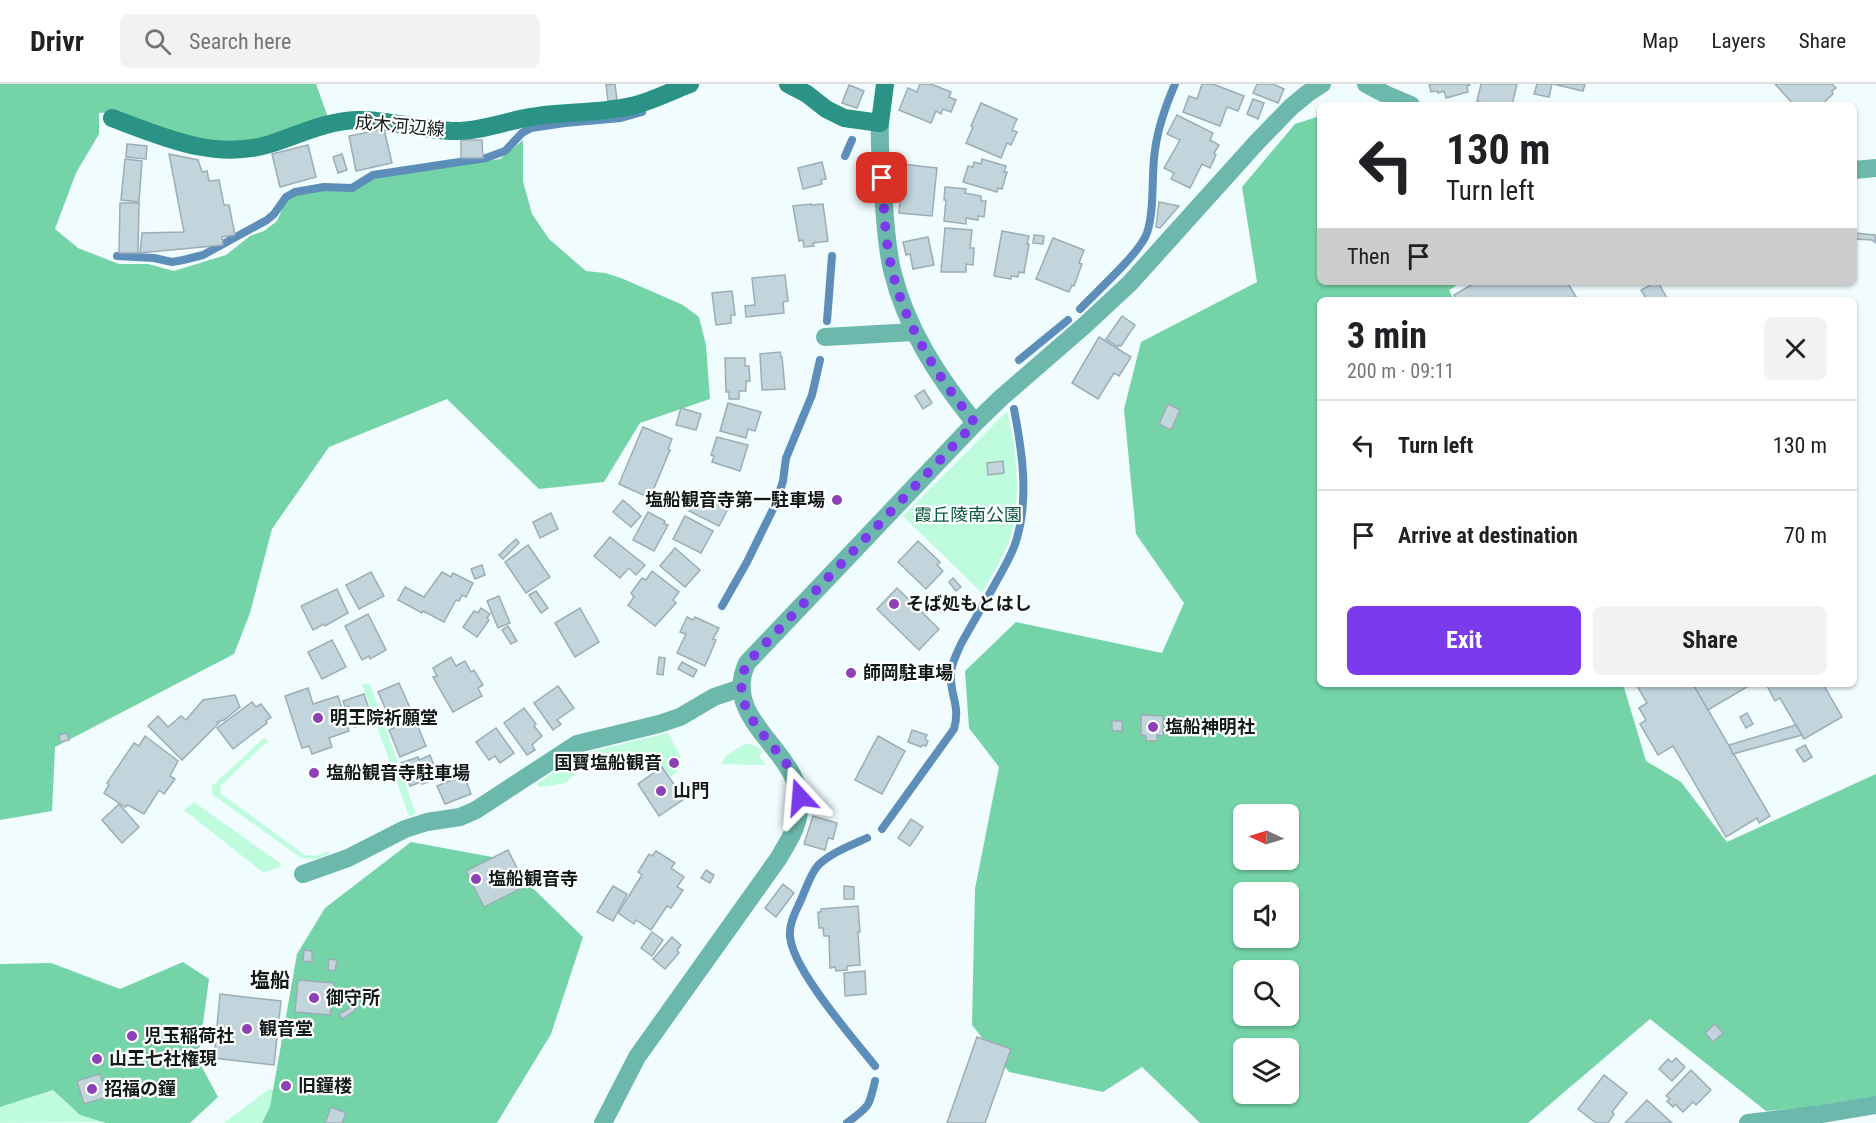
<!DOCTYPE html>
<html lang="en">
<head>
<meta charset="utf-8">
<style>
  :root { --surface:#fff; --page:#f2f2f2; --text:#202124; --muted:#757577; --line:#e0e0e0; --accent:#7c3aed }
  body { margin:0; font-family:"Roboto Condensed","Noto Sans JP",sans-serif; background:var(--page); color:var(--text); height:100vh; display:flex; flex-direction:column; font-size:22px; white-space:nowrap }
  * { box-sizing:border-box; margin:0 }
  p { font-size:20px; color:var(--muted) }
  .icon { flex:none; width:33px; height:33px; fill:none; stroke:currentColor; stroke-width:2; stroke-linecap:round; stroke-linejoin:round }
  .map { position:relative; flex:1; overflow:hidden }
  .panel { position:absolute; left:1317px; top:213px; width:540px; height:390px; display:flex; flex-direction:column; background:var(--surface); border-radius:9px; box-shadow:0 2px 4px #0004 }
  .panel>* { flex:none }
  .guide { position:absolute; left:1317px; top:18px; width:540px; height:183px; border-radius:9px; box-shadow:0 2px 4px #0004; background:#fff; color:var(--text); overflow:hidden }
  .needle { width:39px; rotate:274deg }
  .controls { position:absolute; left:1233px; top:720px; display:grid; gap:12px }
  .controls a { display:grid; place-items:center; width:66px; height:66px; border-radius:9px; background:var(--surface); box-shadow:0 2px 4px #0004; font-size:30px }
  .pin { position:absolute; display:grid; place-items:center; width:51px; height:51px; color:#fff; margin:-26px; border-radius:12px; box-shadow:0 3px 9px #0006 }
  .me { position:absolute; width:66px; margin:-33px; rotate:341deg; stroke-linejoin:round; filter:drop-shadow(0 0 4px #0008) }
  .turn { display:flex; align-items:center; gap:21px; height:126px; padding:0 30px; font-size:27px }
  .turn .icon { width:78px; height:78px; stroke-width:2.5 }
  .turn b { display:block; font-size:42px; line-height:51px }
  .then { display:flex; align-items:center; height:57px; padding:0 30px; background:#0003; gap:12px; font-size:22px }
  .round { display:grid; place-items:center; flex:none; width:63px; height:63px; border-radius:9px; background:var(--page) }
  .head { display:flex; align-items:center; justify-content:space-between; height:102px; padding:0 30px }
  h1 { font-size:36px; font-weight:700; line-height:45px }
  .cta { display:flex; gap:12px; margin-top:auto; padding:12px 30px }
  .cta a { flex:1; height:69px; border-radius:9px; background:var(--accent); color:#fff; font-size:24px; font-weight:700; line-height:69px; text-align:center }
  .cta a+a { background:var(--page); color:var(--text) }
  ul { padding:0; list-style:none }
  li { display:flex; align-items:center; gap:18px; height:90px; padding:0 30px; border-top:2px solid var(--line) }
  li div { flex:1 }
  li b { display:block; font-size:22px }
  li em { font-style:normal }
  header { display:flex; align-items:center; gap:36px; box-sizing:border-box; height:84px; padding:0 30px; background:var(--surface); border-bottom:2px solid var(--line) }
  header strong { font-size:28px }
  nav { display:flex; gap:33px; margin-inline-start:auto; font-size:21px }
  .search { width:420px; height:54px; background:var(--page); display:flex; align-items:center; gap:15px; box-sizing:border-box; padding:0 21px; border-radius:9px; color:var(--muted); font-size:22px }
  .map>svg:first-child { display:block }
  .green { fill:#bffcdd }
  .forest { fill:#74d4a7; fill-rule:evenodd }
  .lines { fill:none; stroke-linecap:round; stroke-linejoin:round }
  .stream { stroke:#5d8eba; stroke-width:8 }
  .building { fill:#c2d4dc; stroke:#9cadb5; stroke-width:1.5 }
  .minor { stroke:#6cb8ac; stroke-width:18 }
  .tertiary { stroke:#6cb8ac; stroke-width:18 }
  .secondary { stroke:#2b9286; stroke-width:18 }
  .route { stroke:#7c3aed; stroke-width:10; stroke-dasharray:0 18 }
  .poi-dot { fill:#8c42b4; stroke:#fff; stroke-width:2 }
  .labels { text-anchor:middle; stroke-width:4.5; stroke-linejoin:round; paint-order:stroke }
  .street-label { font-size:18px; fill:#121a1a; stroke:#fff }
  .poi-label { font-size:18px; font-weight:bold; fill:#121a1a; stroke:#fff; text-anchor:start }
  .park-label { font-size:18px; fill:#09583c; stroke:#fff }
  .neighbourhood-label { font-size:20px; font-weight:bold; fill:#121a1a; stroke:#fff }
</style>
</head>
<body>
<header>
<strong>Drivr</strong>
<div class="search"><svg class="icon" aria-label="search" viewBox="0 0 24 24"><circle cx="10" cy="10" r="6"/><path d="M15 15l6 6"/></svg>Search here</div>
<nav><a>Map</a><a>Layers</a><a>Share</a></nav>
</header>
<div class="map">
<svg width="1876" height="1039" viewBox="0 0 1876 1039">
  <rect width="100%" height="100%" fill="#f0fcfe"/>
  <g class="green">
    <path d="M1007 327C1017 366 1023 420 1008 460 1001 477 991 493 982 509L903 432Z"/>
    <path d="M362 600H370L416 730 409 732Z"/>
    <path d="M668 649 680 672 681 683 671 693 662 681 649 690 640 677 624 672 579 685 566 699 540 703 536 701 570 676 580 670Z"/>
    <path d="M264 654 268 657 221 701 220 709 305 771 316 772 329 767 330 769 316 775 301 774 212 710V702Z"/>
    <path d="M745 660C753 660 757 662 763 668L759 672 766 681 721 680 727 671Z"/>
    <path d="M194 718 281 780 280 783 264 789 184 726Z"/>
    <path d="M269 1005 275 1006 303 1039H224Z"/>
    <path d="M53 1006 80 1031 104 1038 0 1039V1023Z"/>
  </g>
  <g class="forest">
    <path d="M0 0H316L329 36 222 64 115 28 99 29V50L76 89 55 145 78 164 119 180H148L174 187 226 171 250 152 264 147 277 137 286 116 297 110 318 106H354L374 93 500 75 523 56V97L532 130 549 155 586 187 605 189 621 194 683 221 699 233 706 261 710 315 640 339 604 398 539 405 447 315 329 363 272 445 250 529 234 570 55 663 52 727 0 736Z"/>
    <path d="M1320 32V198H1462L1449 206 1454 216H1320V600H1623L1646 677 1681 698 1727 758 1876 690V1012L1809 1023 1766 1027 1650 935 1528 1039H1200L1142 983 1103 1008 1009 988 972 941 975 805 999 683 969 644 965 587 1016 538 1162 569 1184 519 1136 450 1124 325 1141 258 1257 198 1242 103 1295 40ZM1244 730H1288V776H1244ZM1244 808H1288V854H1244ZM1244 886H1288V932H1244ZM1244 964H1288V1010H1244Z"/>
    <path d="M411 758 503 775 583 853 551 950 497 1039H262L270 1023 297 870 325 824Z"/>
    <path d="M183 878 209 895 198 976 218 1013 190 1039H106L80 1031 53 1006 0 1023V880L51 879 120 905Z"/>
  </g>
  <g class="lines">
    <g class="stream">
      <path d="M845 72 852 56"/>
      <path d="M117 172 154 174 172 178 183 176 203 171 267 136 274 130 286 113 295 108 324 103 352 104 373 91 486 74 505 67 522 49 531 44 565 39 621 34 642 28"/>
      <path d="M1080 225C1096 208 1140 169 1147 149 1155 124 1151 92 1155 66 1158 43 1166 21 1175 0"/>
      <path d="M827 237 832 172"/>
      <path d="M1019 276 1068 236"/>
      <path d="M722 522 747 478 776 419 783 397 786 374 812 311 820 276"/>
      <path d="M882 745 954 645C961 621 949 610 951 588 952 578 957 569 961 560 972 540 984 520 995 500 1003 485 1013 470 1017 454 1029 413 1022 366 1014 325"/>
      <path d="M867 754C852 761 825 771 816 784 809 794 805 807 800 818 795 829 789 840 790 852 792 885 853 954 875 982"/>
      <path d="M847 1039C869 1022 869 1024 875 997"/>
    </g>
  </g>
  <g class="building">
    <path d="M615 0 617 16 608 17 606 1Z"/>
    <path d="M920 0H931L951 8 949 13 956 16 951 28 943 25 941 30 936 27 931 39 899 26 908 4 917 8Z"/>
    <path d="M1202 0H1213L1244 12 1238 27 1227 23 1220 42 1183 28 1189 12 1197 15Z"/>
    <path d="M1257 0H1273L1284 5 1278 19 1253 9Z"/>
    <path d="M1429 0H1470V1L1467 2 1468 8 1446 14 1444 7 1438 9 1437 7 1431 8Z"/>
    <path d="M1481 0H1517L1512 21H1479L1480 18 1477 17Z"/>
    <path d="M1537 0H1552L1549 13 1534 10Z"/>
    <path d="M1553 0H1585L1583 7Z"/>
    <path d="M1775 0H1832L1836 4 1832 7 1833 10 1821 21H1794Z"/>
    <path d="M849 1 864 7 857 24 842 19Z"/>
    <path d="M1253 15 1264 19 1258 35 1247 30Z"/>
    <path d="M981 19 1017 35 1012 46 1017 48 1011 61 1007 59 1001 74 966 59 973 43 971 42Z"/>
    <path d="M1177 31 1213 49 1210 56 1219 61 1214 69 1216 71 1210 84 1202 80 1190 104 1171 95 1174 89 1164 84 1180 56 1167 50Z"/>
    <path d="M384 45 392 79 356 87 349 52Z"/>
    <path d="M461 56H482L483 74H461Z"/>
    <path d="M127 60 147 62 146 75 126 73Z"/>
    <path d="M308 61 316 93 280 103 272 70Z"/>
    <path d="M169 70 198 76 202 88 207 87 209 97 219 96 224 121H229L235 151 222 153 223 161 140 169 142 149 184 148Z"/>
    <path d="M342 70 347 86 338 89 333 73Z"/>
    <path d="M125 75 142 77 139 118 121 116Z"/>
    <path d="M982 75 1006 82 1004 88H1007L1002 105 998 104 997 108 963 98 968 82 973 83 974 78 981 80Z"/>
    <path d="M822 78 826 95 821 96 822 100 803 105 798 84Z"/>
    <path d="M901 80 937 84 932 132 899 129 900 117H897Z"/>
    <path d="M945 103 966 105 965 109 981 112V117H986L984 133 978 132V136L966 134V140L944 137 946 116H944Z"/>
    <path d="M1159 118 1179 122 1160 144 1156 143Z"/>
    <path d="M120 119H139L138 169H119Z"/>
    <path d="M811 120V121L823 120 828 157 813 159 814 162 804 163 803 156 799 157 793 122Z"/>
    <path d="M945 144 972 146 970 164H974L973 181 966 180V188H941Z"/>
    <path d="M1002 147 1029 152 1027 160H1029L1024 189 1019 188 1018 193 1011 192V195L994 192Z"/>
    <path d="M1854 149 1875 151 1876 159 1872 156 1854 155Z"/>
    <path d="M1034 151 1044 152 1043 160 1033 159Z"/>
    <path d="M928 153 934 181 913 185 910 170 906 171 903 158Z"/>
    <path d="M1053 154 1084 166 1079 179 1082 180 1074 202 1072 201 1069 208 1036 195Z"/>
    <path d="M785 191 788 217 783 218 784 229 746 233 745 222 755 221 752 194Z"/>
    <path d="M1476 198H1567L1578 216H1457L1454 211Z"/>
    <path d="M1656 198H1658L1668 216H1647L1641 206Z"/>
    <path d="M732 207 735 231H731V239L716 241 712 209Z"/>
    <path d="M1122 232 1135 241 1121 262 1119 261 1118 263 1106 255Z"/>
    <path d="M1099 253 1131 273 1119 292 1114 289 1098 315 1072 299Z"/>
    <path d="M780 268 781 273H782L785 305 762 306 760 270Z"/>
    <path d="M725 274H745V282H749L750 297H746V307H739V315H729V308H726Z"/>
    <path d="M924 306 932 319 923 325 915 312Z"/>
    <path d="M728 319 761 328 755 347 748 345 746 354 720 347Z"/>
    <path d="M1168 320 1180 326 1171 346 1159 340Z"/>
    <path d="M681 324 701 330 696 346 676 341Z"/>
    <path d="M643 343 672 355 668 365 670 366 650 414 619 400Z"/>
    <path d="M717 353 748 361 740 387 712 378 714 372 711 371Z"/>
    <path d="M1003 377 1004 389 988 391 987 379Z"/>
    <path d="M700 406 730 421 719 442 689 427Z"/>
    <path d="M623 416 641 432 631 443 613 428Z"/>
    <path d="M648 428 665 437 664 440 668 441 654 467 633 456Z"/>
    <path d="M551 429 558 445 540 454 533 438Z"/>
    <path d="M685 432 713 447 701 469 673 455Z"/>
    <path d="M610 453 645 481 636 491 629 484 620 494 594 472Z"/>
    <path d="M516 455 519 459 503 475 499 471Z"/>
    <path d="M918 457 940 478 937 481 943 487 926 505 898 478Z"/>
    <path d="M528 461 550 493 526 509 505 478Z"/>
    <path d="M675 464 700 486 685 503 660 482Z"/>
    <path d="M482 481 485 491 475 495 471 485Z"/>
    <path d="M652 487 679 508 673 516 676 519 655 542 628 521 634 513 631 509 642 494 646 496Z"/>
    <path d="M371 488 384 512 359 525 346 501Z"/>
    <path d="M442 488 451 493 453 489 473 499 466 513 462 511 459 517 456 516 444 538 423 527 422 529 398 516 405 503 424 513Z"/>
    <path d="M953 494 961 503 956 507 949 498Z"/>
    <path d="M897 504 939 545 919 566 877 525Z"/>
    <path d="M337 505 348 529 325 542 324 540 313 546 301 522Z"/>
    <path d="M536 507 548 524 541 529 529 511Z"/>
    <path d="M499 512 510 539 498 544 487 517Z"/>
    <path d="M938 515 945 522 940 528 932 521Z"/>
    <path d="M481 524 490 530 487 534 489 536 477 553 463 543 474 527 478 529Z"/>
    <path d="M580 524 599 558 575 573 555 539Z"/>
    <path d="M368 530 386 566 370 575 369 572 362 576 345 542Z"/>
    <path d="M687 533 693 536 695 533 719 544 713 555 716 556 705 582 677 569 686 550 680 548Z"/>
    <path d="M508 542 517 557 511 560 502 546Z"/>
    <path d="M332 556 346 583 322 595 308 568Z"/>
    <path d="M451 573 456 582 465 577 471 588 474 586 483 601 478 604 482 612 453 628 433 593 437 592 433 584Z"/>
    <path d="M659 573 665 574 663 591 657 590Z"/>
    <path d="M682 578 697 586 693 593 678 585Z"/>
    <path d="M399 599 411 626 390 635 378 608Z"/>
    <path d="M1636 600H1693L1770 732 1759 739 1757 734 1726 753 1673 662 1658 671 1640 640 1646 636 1639 624 1647 619Z"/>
    <path d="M1693 600H1752L1708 626Z"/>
    <path d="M1766 600H1823L1842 633 1804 655 1780 614 1775 617Z"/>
    <path d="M558 602 574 624 557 636 561 640 553 646 534 619Z"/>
    <path d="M308 604 313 620 338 612 349 647 329 654 332 663 312 670 309 662 302 664 285 612Z"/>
    <path d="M364 610 373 637 355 643 349 622 345 623 343 617Z"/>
    <path d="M235 611 240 623 224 636 217 638 219 639 182 676 148 642 158 632 168 643 181 632 186 636 203 616Z"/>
    <path d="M252 618 256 623 261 620 271 633 266 637 267 639 233 665 217 644Z"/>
    <path d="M524 624 536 640 534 642 542 652 532 661 535 666 527 671 504 639Z"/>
    <path d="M1747 629 1753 640 1746 644 1740 633Z"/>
    <path d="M1141 631 1163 632V652L1157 651V657H1146V652L1141 651Z"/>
    <path d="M415 635 426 662 400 673 389 646Z"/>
    <rect x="1112" y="637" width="10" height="10"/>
    <path d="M1796 641 1802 651 1733 670 1729 661Z"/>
    <path d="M496 644 514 669 500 679 495 672 489 676 476 658Z"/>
    <path d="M912 646 927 651 925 655 928 657 926 662 922 661 921 663 908 658Z"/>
    <path d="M67 649 69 656 60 658 59 651Z"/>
    <path d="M145 652 178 677 170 692 175 695 164 710 159 706 144 730 128 721 125 723 104 709 109 701 107 699 134 659 139 662Z"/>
    <path d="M878 652 905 667 882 710 855 696Z"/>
    <path d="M1805 661 1812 673 1804 678 1796 666Z"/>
    <path d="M430 671 439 694 422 700 421 698 410 702 401 679 418 673 419 676Z"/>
    <path d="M662 683 684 715 659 732 638 700Z"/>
    <path d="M464 691 471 710 445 720 437 702Z"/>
    <path d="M119 720 139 743 122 759 102 736Z"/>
    <path d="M813 732 837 739 833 755 828 754 825 766 804 760Z"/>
    <path d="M911 735 923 743 910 762 898 754Z"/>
    <path d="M508 766 526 802 484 823 466 787Z"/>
    <path d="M656 767 675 779 671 784 684 793 677 803 683 806 671 824 667 822 651 846 636 836 634 840 618 829 642 791 638 788 649 770 652 772Z"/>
    <path d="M706 786 714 791 710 799 701 794Z"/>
    <path d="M783 800 794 809 776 833 765 824Z"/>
    <path d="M613 802 627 810 613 837 597 828Z"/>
    <path d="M844 802 854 803V815H844Z"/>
    <path d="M858 822 860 848H858L860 881 847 882V886L836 887 835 883 830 884 829 852H824L823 844H819L818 828H821V825Z"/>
    <path d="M652 848 663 856 652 872 641 864Z"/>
    <path d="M672 853 681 861 677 866 679 869 665 885 653 875Z"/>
    <path d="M304 866 312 867V878L303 877Z"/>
    <path d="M329 875 337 876 335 887 328 886Z"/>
    <path d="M865 887 866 910 845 912 844 889Z"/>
    <path d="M298 896 334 899 330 931 295 928Z"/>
    <path d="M220 910 281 917 274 981 214 974Z"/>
    <path d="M353 922 356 926 342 935 339 930Z"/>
    <path d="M1715 940 1723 949 1713 958 1705 949Z"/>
    <path d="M135 945 136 957 129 958 127 946Z"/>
    <path d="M977 953 1011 965 985 1039H947Z"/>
    <path d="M92 969 104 971 103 981 90 980Z"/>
    <path d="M1676 974 1685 983 1672 997 1659 985 1668 975 1672 978Z"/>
    <path d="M1691 986 1711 1006 1696 1021 1693 1018 1683 1028 1675 1020 1673 1023 1667 1017 1670 1015 1666 1012Z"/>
    <path d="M100 990 107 1013 84 1020 77 997Z"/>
    <path d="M1604 991 1627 1009 1612 1028 1614 1030 1608 1039H1596L1578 1025Z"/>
    <path d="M1647 1016 1672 1039H1625Z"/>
    <path d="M331 1023 346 1029 342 1039H325Z"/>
  </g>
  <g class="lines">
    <g class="minor">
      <path d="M880 39C879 62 881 85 883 108 885 134 886 160 892 186 906 244 938 293 975 339"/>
      <path d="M825 253 914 248"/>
      <path d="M303 790 348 774 405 745 427 738 460 733 476 726 577 660 659 640 680 633 714 613 741 604"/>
      <path d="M603 1039 637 973 778 775C787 760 797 745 799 728 808 668 719 640 747 579L975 339 1002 313 1085 241 1130 199 1257 58 1291 23 1308 9 1322 0"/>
      <path d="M1748 1039 1821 1030 1876 1021"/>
    </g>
    <g class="tertiary">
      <path d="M1366 0 1387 11 1411 21"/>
      <path d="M1854 86 1876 84"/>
    </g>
    <g class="secondary">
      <path d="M788 0 807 10 826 25 844 34 880 39 885 0"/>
      <path d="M112 34C163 53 215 77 270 60 298 51 326 37 357 36 390 35 422 47 456 47 482 47 506 37 531 33 564 27 598 30 631 22 651 18 671 7 690 0"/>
    </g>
  </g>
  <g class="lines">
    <path class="route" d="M800 713C797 702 794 692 788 682 766 650 727 622 747 579L975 339C938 293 906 244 892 186 885 156 884 125 882 94"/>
  </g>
  <g class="poi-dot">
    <circle cx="837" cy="416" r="6"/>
    <circle cx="894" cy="520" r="6"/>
    <circle cx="851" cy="589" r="6"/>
    <circle cx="318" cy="634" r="6"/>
    <circle cx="1153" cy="643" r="6"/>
    <circle cx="674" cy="679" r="6"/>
    <circle cx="314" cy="689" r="6"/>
    <circle cx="661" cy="707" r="6"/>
    <circle cx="476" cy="795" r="6"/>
    <circle cx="314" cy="914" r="6"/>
    <circle cx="247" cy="945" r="6"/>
    <circle cx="132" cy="952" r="6"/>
    <circle cx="97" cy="975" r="6"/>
    <circle cx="286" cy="1002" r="6"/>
    <circle cx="92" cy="1005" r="6"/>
  </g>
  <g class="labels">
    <g class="street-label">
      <text transform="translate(400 42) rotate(5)" y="6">成木河辺線</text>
    </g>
    <g class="poi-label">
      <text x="825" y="422" text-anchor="end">塩船観音寺第一駐車場</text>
      <text x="906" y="526">そば処もとはし</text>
      <text x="863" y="595">師岡駐車場</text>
      <text x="330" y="640">明王院祈願堂</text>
      <text x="1165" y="649">塩船神明社</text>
      <text x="662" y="685" text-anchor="end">国寶塩船観音</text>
      <text x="326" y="695">塩船観音寺駐車場</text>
      <text x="673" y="713">山門</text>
      <text x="488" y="801">塩船観音寺</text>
      <text x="326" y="920">御守所</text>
      <text x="259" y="951">観音堂</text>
      <text x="144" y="958">児玉稲荷社</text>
      <text x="109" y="981">山王七社権現</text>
      <text x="298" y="1008">旧鐘楼</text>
      <text x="104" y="1011">招福の鐘</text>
    </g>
    <g class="park-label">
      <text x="968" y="437">霞丘陵南公園</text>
    </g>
    <g class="neighbourhood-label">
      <text x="270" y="903">塩船</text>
    </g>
  </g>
</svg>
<div class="controls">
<a><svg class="needle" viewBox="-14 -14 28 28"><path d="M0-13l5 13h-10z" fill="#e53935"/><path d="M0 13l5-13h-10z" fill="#757577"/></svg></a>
<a><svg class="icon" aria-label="sound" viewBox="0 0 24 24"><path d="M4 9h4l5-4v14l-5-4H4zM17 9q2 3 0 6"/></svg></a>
<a><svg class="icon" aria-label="search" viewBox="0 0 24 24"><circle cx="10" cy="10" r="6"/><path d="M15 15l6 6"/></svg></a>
<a><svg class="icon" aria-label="layers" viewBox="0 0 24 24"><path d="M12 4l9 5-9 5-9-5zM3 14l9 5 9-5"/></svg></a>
</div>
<div class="pin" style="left:882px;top:94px;background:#d93025"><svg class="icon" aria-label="arrive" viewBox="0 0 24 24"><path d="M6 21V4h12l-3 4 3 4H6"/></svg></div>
<svg class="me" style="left:800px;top:713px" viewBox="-20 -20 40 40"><path d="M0-17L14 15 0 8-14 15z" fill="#7c3aed" stroke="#fff" stroke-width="4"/></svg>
<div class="guide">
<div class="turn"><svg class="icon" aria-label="left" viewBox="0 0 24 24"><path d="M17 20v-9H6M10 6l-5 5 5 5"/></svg><div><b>130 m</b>Turn left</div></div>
<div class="then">Then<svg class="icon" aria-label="arrive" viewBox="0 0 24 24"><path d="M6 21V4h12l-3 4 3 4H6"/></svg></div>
</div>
<section class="panel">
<div class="head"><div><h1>3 min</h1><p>200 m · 09:11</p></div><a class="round"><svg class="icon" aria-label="close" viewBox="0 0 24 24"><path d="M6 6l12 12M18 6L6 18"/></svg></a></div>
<ul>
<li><svg class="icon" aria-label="left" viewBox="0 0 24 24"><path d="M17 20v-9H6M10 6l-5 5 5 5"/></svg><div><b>Turn left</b></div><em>130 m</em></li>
<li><svg class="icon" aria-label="arrive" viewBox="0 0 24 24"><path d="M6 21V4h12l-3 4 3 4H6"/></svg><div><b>Arrive at destination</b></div><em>70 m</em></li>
</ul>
<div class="cta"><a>Exit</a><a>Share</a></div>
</section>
</div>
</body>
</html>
